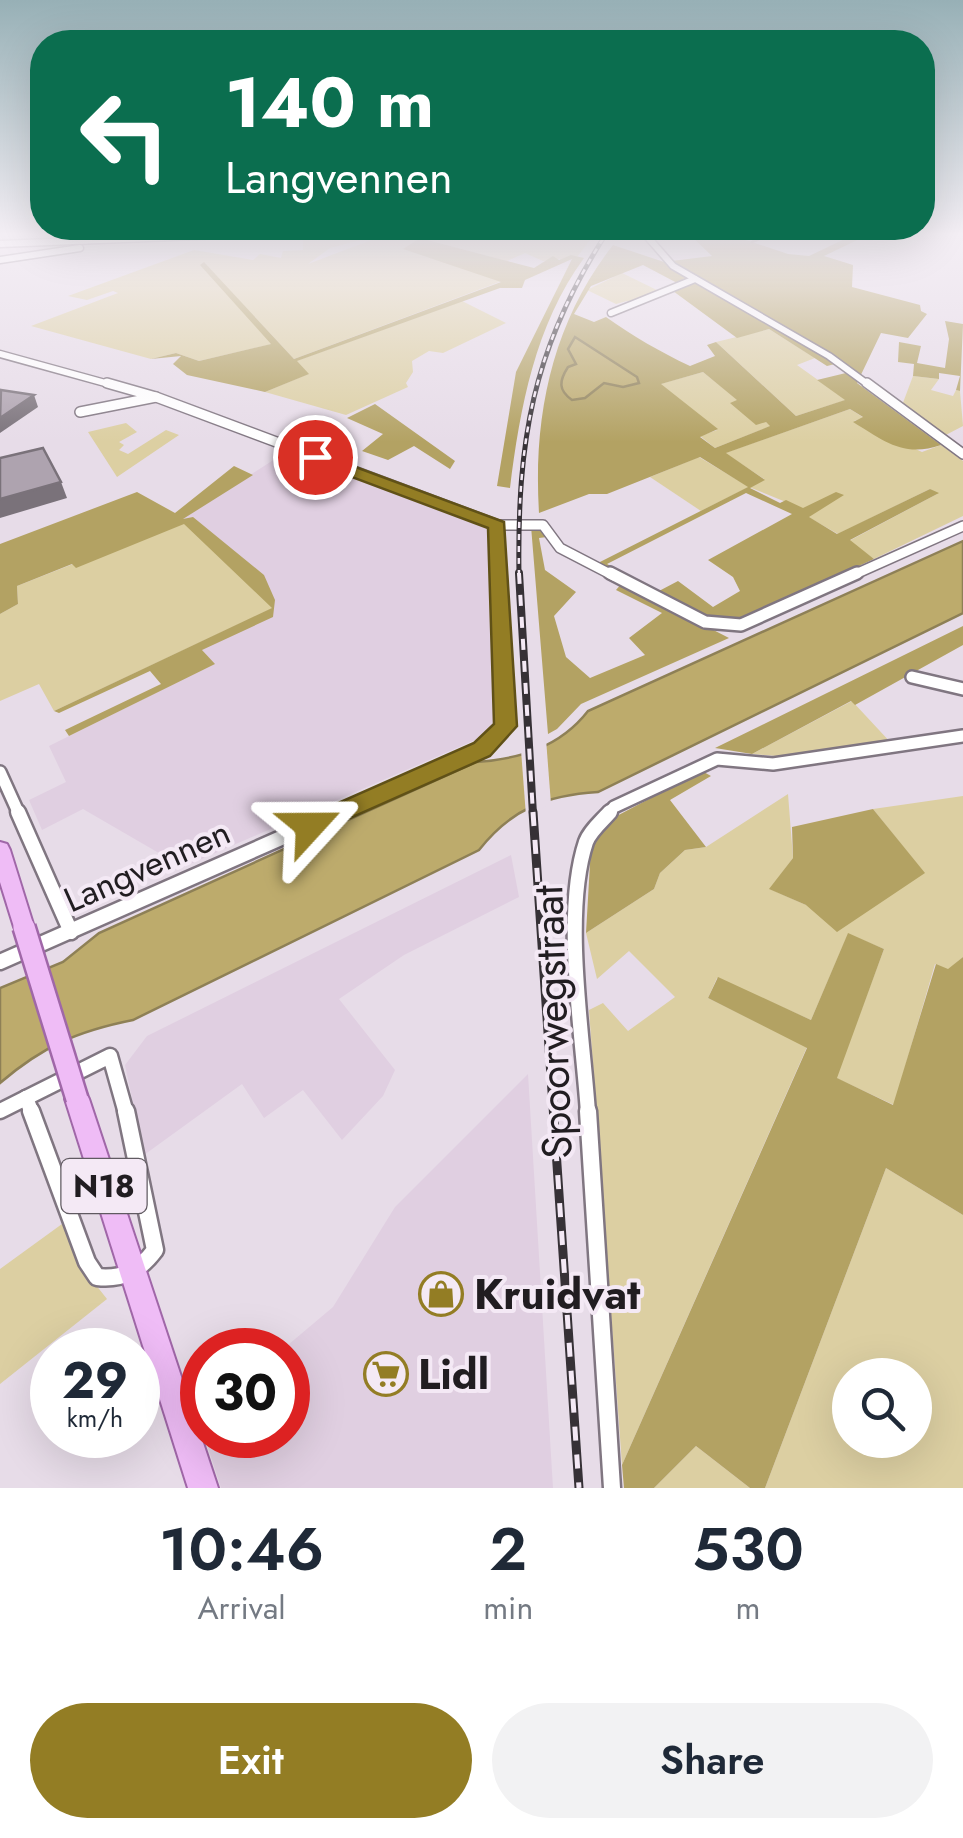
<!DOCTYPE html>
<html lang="en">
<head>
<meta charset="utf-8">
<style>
  :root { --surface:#fff; --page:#f2f2f3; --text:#1f2937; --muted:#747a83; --accent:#937d24 }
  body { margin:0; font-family:Jost,sans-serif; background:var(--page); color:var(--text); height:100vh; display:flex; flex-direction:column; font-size:38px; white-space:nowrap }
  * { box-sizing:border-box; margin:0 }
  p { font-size:32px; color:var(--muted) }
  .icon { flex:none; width:55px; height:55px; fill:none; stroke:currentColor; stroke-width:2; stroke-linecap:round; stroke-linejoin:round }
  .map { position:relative; height:1488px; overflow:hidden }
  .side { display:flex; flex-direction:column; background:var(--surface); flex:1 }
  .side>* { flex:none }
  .guide { position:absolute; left:30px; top:30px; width:905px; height:210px; border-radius:40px; box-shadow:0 10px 40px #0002; background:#0b6e4f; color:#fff; overflow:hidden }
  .buttons { position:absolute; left:832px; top:1358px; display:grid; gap:20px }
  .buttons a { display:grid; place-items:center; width:100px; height:100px; border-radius:50%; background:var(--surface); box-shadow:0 10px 40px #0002; font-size:50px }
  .speed { position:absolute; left:30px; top:1328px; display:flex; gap:20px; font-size:50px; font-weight:700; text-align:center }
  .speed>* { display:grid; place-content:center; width:130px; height:130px; border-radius:50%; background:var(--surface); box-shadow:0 10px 40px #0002; line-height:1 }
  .speed small { font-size:25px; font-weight:400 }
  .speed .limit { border:15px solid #d22; background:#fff; color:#111 }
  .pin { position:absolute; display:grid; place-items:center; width:85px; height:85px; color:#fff; margin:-42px; border:5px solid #fff; border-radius:50%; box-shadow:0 2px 10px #0007 }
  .me { position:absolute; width:110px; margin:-55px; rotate:66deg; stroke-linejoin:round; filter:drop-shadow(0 0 8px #0008) }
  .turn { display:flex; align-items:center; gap:35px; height:210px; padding:0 30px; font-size:45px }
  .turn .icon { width:130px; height:130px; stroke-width:2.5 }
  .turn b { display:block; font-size:70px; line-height:85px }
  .eta { display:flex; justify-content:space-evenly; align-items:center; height:170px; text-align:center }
  .eta b { font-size:60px; font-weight:600; line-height:70px }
  .action { display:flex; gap:20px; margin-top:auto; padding:20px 30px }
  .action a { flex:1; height:115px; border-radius:60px; background:var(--accent); color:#fff; font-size:40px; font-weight:600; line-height:115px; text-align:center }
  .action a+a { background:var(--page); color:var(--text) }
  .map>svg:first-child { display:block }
  .built { fill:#e0cfe1 }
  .green { fill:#dccfa2; fill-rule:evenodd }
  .forest { fill:#b3a263; fill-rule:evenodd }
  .water { fill:#bdab6c; stroke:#8e8056; stroke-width:2.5 }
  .pier { fill:#e7dce8 }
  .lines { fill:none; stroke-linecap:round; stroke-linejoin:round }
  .stream { stroke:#8e8056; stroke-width:2.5 }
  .minor-far4-casing { stroke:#807681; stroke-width:9 }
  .minor-far3-casing { stroke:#807681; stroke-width:12 }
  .minor-far2-casing { stroke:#807681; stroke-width:16 }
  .minor-far1-casing { stroke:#807681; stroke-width:19 }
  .minor-casing { stroke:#807681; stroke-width:21 }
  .primary-casing { stroke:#a067a8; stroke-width:4 }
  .minor-far4 { stroke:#fff; stroke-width:6 }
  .minor-far3 { stroke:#fff; stroke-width:9 }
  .minor-far2 { stroke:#fff; stroke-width:11 }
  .minor-far1 { stroke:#fff; stroke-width:14 }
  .minor { stroke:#fff; stroke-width:16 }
  .primary { fill:#efbcf6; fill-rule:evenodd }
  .rail-far2-casing { stroke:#363136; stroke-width:5 }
  .rail-far1-casing { stroke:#363136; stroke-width:8 }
  .rail-casing { stroke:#363136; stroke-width:9 }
  .rail-far2 { stroke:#f4e9f5; stroke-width:2.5; stroke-dasharray:6; stroke-linecap:butt }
  .rail-far1 { stroke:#f4e9f5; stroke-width:4; stroke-dasharray:11; stroke-linecap:butt }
  .rail { stroke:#f4e9f5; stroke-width:5; stroke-dasharray:14; stroke-linecap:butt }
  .primary-bridge-casing { stroke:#a067a8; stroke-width:26; stroke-linecap:butt }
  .primary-bridge { stroke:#efbcf6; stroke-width:21 }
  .shaded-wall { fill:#7a727a }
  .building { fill:#aea3af; stroke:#7a727a; stroke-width:2.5 }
  .route { fill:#937d24; stroke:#605117; stroke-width:2.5 }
  .labels { text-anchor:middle; stroke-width:8; stroke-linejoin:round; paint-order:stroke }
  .shield { fill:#f4e9f5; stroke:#605a61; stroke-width:2.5 }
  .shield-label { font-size:32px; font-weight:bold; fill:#211d21 }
  .street-label { font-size:35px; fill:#211d21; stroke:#f4e9f5 }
  .near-street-label { font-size:42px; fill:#211d21; stroke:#f4e9f5 }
  .near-poi-label { font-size:42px; font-weight:bold; fill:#211d21; stroke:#f4e9f5; text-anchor:start }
</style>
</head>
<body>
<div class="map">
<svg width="963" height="1488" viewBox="0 0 963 1488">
  <rect width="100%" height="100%" fill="#e7dce8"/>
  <g class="built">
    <path d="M289 450 485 525 491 534 500 695 497 717 491 727 482 737 183 867 83 809 42 830 29 800 66 782 49 746 214 664 198 645 180 520Z"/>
    <path d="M511 855 519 897 404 955 339 999 395 1070 383 1096 342 1140 303 1090 264 1118 242 1084 144 1155 125 1065 147 1036Z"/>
    <path d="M528 1074 553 1488H221L204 1435H288V1350H282L333 1307 395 1207Z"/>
  </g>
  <g class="green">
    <path d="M303 234H348L365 239 330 248 308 264 374 239 362 234H595L577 257 543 261 525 253 507 261 420 238 404 249 502 281 294 359 204 263 201 265 272 344 199 361 176 353 151 359 31 326 118 293 113 291 87 300 68 296 194 250 253 260 260 254 281 258 283 251 303 250Z"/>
    <path d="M622 273 661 292 632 304 627 301 616 304 587 290Z"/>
    <path d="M462 301 506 323 443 353 429 351 412 361 413 372 406 383 408 387 346 415 265 392 308 374 296 361Z"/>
    <path d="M769 329 815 358 797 365 846 400 796 416 716 342Z"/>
    <path d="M703 372 771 426 715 448 700 436 717 430 660 384Z"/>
    <path d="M913 376 939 379 931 390 953 396 956 390 960 391 963 426 942 437 901 408Z"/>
    <path d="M850 409 864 418 854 421 922 452 941 445 963 461V516L874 559 849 541 937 494 930 489 838 534 808 517 803 509 749 487 701 511 650 477 699 457 749 487 764 479 725 453Z"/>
    <path d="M126 423 137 432 119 442 124 445 119 450 128 454 166 430 179 435 117 477 88 432Z"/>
    <path d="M184 523 273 608 54 711 39 684 0 701V614L18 604 17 586 73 564 76 567Z"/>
    <path d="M852 701 892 744 787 757 752 754Z"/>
    <path d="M788 794 793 858 770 889 806 905 924 873 873 809 963 796V957L948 970 935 964 894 1105 836 1078 884 949 848 934 811 1020 717 978 708 998 807 1047 622 1465 589 1010 603 1003 628 1031 675 997 629 951 597 979 586 933 654 889 660 873 685 850 706 847Z"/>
    <path d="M886 1168 963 1215V1488H765ZM850 1375H915V1440H850Z"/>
    <path d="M62 1224 80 1265 107 1299 0 1384V1269Z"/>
    <path d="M696 1446 750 1488H654Z"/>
  </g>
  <g class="forest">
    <path d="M689 234H728L788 254 809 256 855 234H870L824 256 853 265 852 287 920 305 921 311 927 314 908 338 881 333 857 383 941 445C904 458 884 441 853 422L863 417 850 409 726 453 765 480 750 488 780 503 786 500 803 508 836 492 844 495 809 517 837 534 930 489 939 493 850 540 874 559 728 626 596 564 748 487 700 457 607 494H589L539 513C533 416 552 323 613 245L664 262 688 280 679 284 643 265 591 286 574 314 594 322 606 317C633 336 660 352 690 366L715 356 707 345 716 342 796 416 845 400 817 380 850 372 839 363 827 366 769 329 737 338 673 291 700 281 672 261 712 256ZM703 372 737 400 730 403 756 425 766 422 770 426 715 448 700 437 718 429 661 384ZM746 493 792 514 708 560 733 577 740 591 713 607 678 581 659 591 607 564Z"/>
    <path d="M420 238 534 268 553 256 559 260 571 255 584 258C535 325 520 408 510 488L497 486 516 372 572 259 525 280 522 288H500L297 361 309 374 265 392 187 375 173 364 181 356 151 359 176 353 199 361 271 344 200 265 204 262 294 359 501 282 403 249Z"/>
    <path d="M945 321 963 324 960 391 956 390 960 376 939 373V379L913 376 914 364 898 362 899 342 921 346 917 363 945 368 949 339Z"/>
    <path d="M375 404 455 461 450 469 414 446 388 460 362 451 383 434 347 418Z"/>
    <path d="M234 466 253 475 183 519 193 517 264 575 275 600 273 617 202 650 215 664 69 736 65 730 161 684 150 671 59 713 54 711 272 608 184 524 76 568 72 564 17 586 18 604 0 614V544L137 492 175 513Z"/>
    <path d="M531 526 541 529 547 537 539 538 545 570 576 592 554 616 566 657 590 678 645 655 629 638 662 613 616 590 622 583 729 638 581 704 557 729 548 734Z"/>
    <path d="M963 626V645L855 705 851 701 752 754 715 748Z"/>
    <path d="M702 771 711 776 670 800 706 847 685 850 660 873 654 889 586 933 591 846 611 819Z"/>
    <path d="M873 809 925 873 837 932 806 905 769 889 793 858 792 827Z"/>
    <path d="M848 933 884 949 837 1078 893 1105 936 964 948 969 963 957V1215L886 1168 765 1488H750L696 1446 654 1488H624L622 1465 807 1048 708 998 718 977 811 1020Z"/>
  </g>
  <g class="water">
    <path d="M575 337 637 377 639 383 623 387 604 383 585 398 572 400C558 390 559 381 568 367L576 364 568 349Z"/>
    <path d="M963 541V613L598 792C547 795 511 809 479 850L133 1020C78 1031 43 1046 0 1083V988L63 962 99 933 476 762C520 759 560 747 588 711Z"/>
  </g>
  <path class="pier" d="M546 739 551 804 526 816 521 750Z"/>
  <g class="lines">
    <path class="stream" d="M752 242 772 234"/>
    <g class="minor-far4-casing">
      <g id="minor-far4">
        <path d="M645 234 673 266 829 356 870 386"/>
        <path d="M0 244 248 234"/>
        <path d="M0 260 80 248"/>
        <path d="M611 313 695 279"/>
        <path d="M0 354 116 386"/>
      </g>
    </g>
    <g class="minor-far3-casing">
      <g id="minor-far3">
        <path d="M107 383 156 397 498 525"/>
        <path d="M867 383 963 454"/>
        <path d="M80 412 156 397"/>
        <path d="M498 525H543L560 548 614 576"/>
        <path d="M498 525 500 576"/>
        <path d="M851 576 963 526"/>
      </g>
    </g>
    <g class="minor-far2-casing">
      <g id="minor-far2">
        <path d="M610 573 705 622 741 625 857 573"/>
        <path d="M912 677 963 689"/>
        <path d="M0 772 19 814"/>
        <path d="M334 814 490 745 505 726 500 573"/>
        <path d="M608 814 614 807 717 759 773 764 963 736"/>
      </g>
    </g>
    <g class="minor-far1-casing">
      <g id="minor-far1">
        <path d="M18 812 71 932"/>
        <path d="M0 962 340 812"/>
        <path d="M26 1098 32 1113"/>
        <path d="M26 1098 110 1056 126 1113"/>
        <path d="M0 1111 26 1098"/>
        <path d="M588 1113C583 1036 562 914 586 842 590 831 602 821 610 812"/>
      </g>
    </g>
    <g class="minor-casing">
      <g id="minor">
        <path d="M31 1111 87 1262 97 1277C123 1280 140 1270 155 1250L126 1111"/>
        <path d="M588 1111 612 1488"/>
      </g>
    </g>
    <g class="primary-casing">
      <g id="primary">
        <path d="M0 842 7 844 10 850 34 927 31 933 24 936 17 933 14 927 0 882Z"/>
        <path d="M77 1088 85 1091 89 1099 218 1488H188L65 1099 69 1091Z"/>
      </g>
    </g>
    <use href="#minor-far4" class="minor-far4"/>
    <use href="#minor-far3" class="minor-far3"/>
    <use href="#minor-far2" class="minor-far2"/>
    <use href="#minor-far1" class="minor-far1"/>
    <use href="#minor" class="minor"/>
    <use href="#primary" class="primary"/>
    <g class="rail-far2-casing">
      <path id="rail-far2" d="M519 576C517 441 532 349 606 234"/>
    </g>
    <g class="rail-far1-casing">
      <path id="rail-far1" d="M519 573 533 814"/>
    </g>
    <g class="rail-casing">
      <path id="rail" d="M533 812 579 1488"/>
    </g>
    <use href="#rail-far2" class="rail-far2"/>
    <use href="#rail-far1" class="rail-far1"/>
    <use href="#rail" class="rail"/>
    <g class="primary-bridge-casing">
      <path id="primary-bridge" d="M24 927 77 1099"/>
    </g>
    <use href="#primary-bridge" class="primary-bridge"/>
  </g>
  <g class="shaded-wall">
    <path d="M34 395 38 407 0 433V418Z"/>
    <path d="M61 482 67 498 0 518V499Z"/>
  </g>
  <g class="building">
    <path d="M1 390 34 395 0 418Z"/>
    <path d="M43 448 61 482 0 499V458Z"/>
  </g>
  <linearGradient id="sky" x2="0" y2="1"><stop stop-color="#97b0b6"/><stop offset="0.53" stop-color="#f4eff5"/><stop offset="1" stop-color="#f4eff5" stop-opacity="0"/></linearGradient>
  <rect width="963" height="442" fill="url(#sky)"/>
  <path class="route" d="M315 452 504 522 517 726 490 756 310 836 302 833 298 826 302 819 474 743 494 724 488 528 309 461V453Z"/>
  <defs>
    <g id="shop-ring" transform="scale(2.25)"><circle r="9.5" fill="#f4e9f5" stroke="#937d24" stroke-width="1.5"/><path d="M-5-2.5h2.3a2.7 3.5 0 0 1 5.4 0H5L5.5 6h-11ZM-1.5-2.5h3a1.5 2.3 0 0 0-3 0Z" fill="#937d24"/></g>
    <g id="supermarket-ring" transform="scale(2.25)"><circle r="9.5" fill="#f4e9f5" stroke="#937d24" stroke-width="1.5"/><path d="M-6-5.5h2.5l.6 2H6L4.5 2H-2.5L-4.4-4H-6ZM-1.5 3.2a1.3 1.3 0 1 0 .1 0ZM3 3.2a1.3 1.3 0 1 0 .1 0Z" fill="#937d24"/></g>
  </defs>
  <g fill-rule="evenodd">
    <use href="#shop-ring" x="441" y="1294"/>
    <use href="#supermarket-ring" x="386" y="1374"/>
  </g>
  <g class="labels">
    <rect class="shield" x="61.5" y="1159" width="85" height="54" rx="8"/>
    <g class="shield-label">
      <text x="104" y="1197">N18</text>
    </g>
    <g class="street-label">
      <text transform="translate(147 866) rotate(-24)" y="12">Langvennen</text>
    </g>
    <g class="near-street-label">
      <text transform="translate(552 1022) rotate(-92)" y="15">Spoorwegstraat</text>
    </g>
    <g class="near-poi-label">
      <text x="474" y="1309">Kruidvat</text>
      <text x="418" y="1389">Lidl</text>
    </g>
  </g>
</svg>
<div class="buttons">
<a><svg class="icon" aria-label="search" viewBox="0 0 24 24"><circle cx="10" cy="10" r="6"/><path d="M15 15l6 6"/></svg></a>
</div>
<div class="speed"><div>29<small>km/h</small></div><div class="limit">30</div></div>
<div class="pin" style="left:315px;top:457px;background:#d93025"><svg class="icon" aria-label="arrive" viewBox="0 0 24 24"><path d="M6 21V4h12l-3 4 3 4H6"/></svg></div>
<svg class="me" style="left:310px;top:826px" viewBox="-20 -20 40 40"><path d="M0-17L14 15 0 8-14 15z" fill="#937d24" stroke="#fff" stroke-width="4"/></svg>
<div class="guide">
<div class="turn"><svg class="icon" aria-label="left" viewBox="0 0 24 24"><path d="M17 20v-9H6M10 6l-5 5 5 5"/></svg><div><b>140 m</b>Langvennen</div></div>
</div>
</div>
<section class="side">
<div class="eta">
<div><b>10:46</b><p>Arrival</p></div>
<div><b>2</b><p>min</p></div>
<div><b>530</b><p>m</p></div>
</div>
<div class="action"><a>Exit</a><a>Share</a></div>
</section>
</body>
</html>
